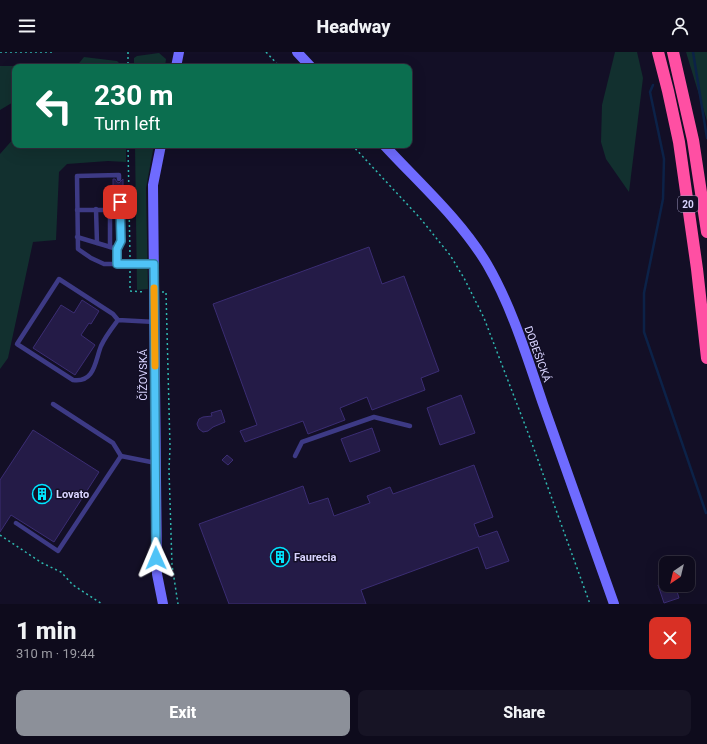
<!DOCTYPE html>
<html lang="en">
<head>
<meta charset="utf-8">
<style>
  :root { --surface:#0e0b1c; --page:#171425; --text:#f1f3f6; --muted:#9b9ba3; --line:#2e2b3b; --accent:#8c9099 }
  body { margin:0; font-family:Roboto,sans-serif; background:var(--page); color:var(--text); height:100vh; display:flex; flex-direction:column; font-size:15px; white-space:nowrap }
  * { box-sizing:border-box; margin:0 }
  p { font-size:13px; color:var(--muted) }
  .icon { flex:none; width:22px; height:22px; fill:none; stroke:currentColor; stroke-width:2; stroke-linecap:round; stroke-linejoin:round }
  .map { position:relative; height:552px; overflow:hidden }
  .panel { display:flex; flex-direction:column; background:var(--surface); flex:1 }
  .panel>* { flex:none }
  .guide { position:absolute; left:12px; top:12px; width:400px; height:84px; border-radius:8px; box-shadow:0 4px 16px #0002,0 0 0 1px var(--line); background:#0b6e4f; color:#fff; overflow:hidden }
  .needle { width:26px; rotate:215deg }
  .buttons { position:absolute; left:659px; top:504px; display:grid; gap:8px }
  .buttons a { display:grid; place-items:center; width:36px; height:36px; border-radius:8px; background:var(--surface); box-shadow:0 4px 16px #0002,0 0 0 1px var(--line); font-size:20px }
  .pin { position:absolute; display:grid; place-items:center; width:34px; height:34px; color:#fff; margin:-17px; border-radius:8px; box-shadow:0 2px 6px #0006 }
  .me { position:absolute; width:44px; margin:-22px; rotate:359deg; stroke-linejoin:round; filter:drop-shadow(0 0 3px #0008) }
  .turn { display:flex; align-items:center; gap:14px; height:84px; padding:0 16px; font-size:18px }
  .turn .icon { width:52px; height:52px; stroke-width:2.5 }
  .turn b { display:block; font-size:28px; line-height:34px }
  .round { display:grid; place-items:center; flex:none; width:42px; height:42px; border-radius:8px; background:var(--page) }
  .headline { display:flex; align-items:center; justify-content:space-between; height:68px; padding:0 16px }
  h1 { font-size:24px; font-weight:800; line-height:30px }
  .cta { display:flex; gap:8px; margin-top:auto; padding:8px 16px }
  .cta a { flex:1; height:46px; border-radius:8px; background:var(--accent); color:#fff; font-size:16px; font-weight:800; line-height:46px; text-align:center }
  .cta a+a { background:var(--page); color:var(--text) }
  header { display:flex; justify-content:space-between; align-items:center; height:52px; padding:0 16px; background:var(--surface); font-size:18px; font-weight:800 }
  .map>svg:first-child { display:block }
  .green { fill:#12302f }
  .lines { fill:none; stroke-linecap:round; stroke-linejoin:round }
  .stream { stroke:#0c2248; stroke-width:2.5 }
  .building { fill:#241b47; stroke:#3b2d73 }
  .path { stroke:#2fb8b0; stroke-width:1.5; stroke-dasharray:2 3; stroke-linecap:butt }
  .lane { stroke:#3d3a85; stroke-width:4.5 }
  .secondary { stroke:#6f6bff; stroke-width:10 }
  .highway { stroke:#ff4fa3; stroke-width:12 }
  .route-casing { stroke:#337fa1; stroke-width:10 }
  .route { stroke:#4fc3f7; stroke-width:7 }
  .slow { stroke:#f59e0b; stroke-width:7 }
  .labels { text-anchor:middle; stroke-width:3; stroke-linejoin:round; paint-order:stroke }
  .shield { fill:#130f26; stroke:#9e99be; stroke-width:1 }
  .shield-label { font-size:10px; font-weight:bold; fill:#d9d4ff }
  .street-label { font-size:11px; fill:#d9d4ff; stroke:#130f26 }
  .poi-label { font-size:11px; font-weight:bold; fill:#d9d4ff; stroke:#130f26; text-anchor:start }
</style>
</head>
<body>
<header><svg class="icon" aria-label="menu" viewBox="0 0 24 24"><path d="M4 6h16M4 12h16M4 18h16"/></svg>Headway<svg class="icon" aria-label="person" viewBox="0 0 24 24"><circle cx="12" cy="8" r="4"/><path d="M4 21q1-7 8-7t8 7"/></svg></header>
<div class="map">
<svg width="707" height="552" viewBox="0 0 707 552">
  <rect width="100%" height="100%" fill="#130f26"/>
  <g class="green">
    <path d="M615 0H637L643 26 629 140 606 107 601 90 602 53Z"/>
    <path d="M686 0H707V69Z"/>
    <path d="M159 1 166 7 165 15H134V6L137 4Z"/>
    <path d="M84 5 117 9 123 15H76Z"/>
    <path d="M68 11 64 15H15V49L0 58V14H26Z"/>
    <path d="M15 85V93H126V110L108 109 67 112 59 120 56 188 33 190 8 306 0 317V102Z"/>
    <path d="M135 93H154L146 136 148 237 137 238Z"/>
  </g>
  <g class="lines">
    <g class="stream">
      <path d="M693 0 707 86"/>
      <path d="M653 33 650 40 664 107 663 147 644 241V280L706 461"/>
    </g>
  </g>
  <g class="building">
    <path d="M113 127H115L117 130 119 131 123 127V149L120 146 116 150H113Z"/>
    <path d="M369 195 382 232 404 224 439 319 421 326 425 338 372 358 367 345 340 356 345 368 308 382 303 369 245 390 240 379 257 373 213 252Z"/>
    <path d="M82 248 99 259 91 272 89 271 81 283 95 293 75 323 33 296 61 253 74 261Z"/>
    <path d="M461 343 475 381 440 393 427 356Z"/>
    <path d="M221 358 225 370 213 375 208 379 203 380 199 377 197 372 199 367 203 365 212 364 211 361Z"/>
    <path d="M372 376 380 399 350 410 341 387Z"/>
    <path d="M33 378 99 420 54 490 11 463 0 480V428Z"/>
    <path d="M227 403 233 408 228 413 222 408Z"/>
    <path d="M474 413 493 465 474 472 479 485 497 479 509 509 486 517 478 495 361 538 366 552H229L199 472 303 434 309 452 328 446 334 464 370 451 367 444 390 435 393 442Z"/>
    <path d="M666 530V533H675L679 546 664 551 658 533Z"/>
  </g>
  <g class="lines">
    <g class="path">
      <path d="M0 0H54"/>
      <path d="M128 0V15"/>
      <path d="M266 0 280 15"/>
      <path d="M128 93 130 205"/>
      <path d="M352 93 420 166 450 203 464 226 484 266 530 386 590 552"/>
      <path d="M130 219V239L144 240"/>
      <path d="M162 240H166L170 395 169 418 172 513 178 552"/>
      <path d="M0 483 42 511 61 520 73 533 102 552"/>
    </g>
    <g class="lane">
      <path d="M119 127V123L77 124 78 197 91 206 104 212H154"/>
      <path d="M96 157 97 191"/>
      <path d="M110 157V195"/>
      <path d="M77 158H120"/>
      <path d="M77 185 117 197"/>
      <path d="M117 212V197L121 189 120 150"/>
      <path d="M118 268C112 276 105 285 101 294 95 309 95 331 73 328L17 292 59 227 113 262 118 268 155 270"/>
      <path d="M53 352 113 391 121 404"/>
      <path d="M295 404 302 390 374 365 410 374"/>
      <path d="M16 471 58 499 121 404 156 411"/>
    </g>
    <g class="secondary">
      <path d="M297 0 311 15"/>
      <path d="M176 15 179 0"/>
      <path d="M161 93 153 133 157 522 163 552"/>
      <path d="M384 93C419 131 460 167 487 212 512 255 527 305 543 352 567 419 590 485 614 552"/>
    </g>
    <g class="highway">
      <path d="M658 0 668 39 679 90 697 217 707 306"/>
      <path d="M673 0 693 88 707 180"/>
    </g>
  </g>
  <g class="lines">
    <g class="route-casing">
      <path id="route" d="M120 150 121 189 117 197V212H154L156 506"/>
    </g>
    <use href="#route" class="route"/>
    <path class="slow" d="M154 236 155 314"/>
  </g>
  <defs>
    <g id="building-ring" transform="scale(1)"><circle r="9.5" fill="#130f26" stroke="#00e5ff" stroke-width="1.5"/><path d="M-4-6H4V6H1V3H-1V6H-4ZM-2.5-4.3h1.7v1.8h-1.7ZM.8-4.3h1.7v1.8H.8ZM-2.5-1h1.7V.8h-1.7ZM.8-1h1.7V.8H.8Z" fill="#00e5ff"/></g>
  </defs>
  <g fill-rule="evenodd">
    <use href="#building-ring" x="42" y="442"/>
    <use href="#building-ring" x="280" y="505"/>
  </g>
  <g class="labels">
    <rect class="shield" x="678" y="144" width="20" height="16" rx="3"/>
    <g class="shield-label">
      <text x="688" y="156">20</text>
    </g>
    <g class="street-label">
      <text transform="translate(538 302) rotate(70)" y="4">DOBEŠICKÁ</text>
      <text transform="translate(143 323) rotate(-90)" y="4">ČÍŽOVSKÁ</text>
    </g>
    <g class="poi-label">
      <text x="56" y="446">Lovato</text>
      <text x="294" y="509">Faurecia</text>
    </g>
  </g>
</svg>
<div class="buttons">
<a><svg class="needle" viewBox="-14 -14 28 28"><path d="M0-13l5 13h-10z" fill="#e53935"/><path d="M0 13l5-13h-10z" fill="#9b9ba3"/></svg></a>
</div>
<div class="pin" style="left:120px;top:150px;background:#d93025"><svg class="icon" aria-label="arrive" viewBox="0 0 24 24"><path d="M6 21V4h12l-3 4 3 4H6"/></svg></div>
<svg class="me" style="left:156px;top:506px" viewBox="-20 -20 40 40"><path d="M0-17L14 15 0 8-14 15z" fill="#4fc3f7" stroke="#fff" stroke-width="4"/></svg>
<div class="guide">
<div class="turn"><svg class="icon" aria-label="left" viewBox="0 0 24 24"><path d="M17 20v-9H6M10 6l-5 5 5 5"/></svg><div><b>230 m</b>Turn left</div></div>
</div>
</div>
<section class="panel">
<div class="headline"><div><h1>1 min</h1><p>310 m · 19:44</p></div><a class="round" style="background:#d93025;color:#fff"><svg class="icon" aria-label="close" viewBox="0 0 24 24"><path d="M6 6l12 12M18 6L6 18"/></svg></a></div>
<div class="cta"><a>Exit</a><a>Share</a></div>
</section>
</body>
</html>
